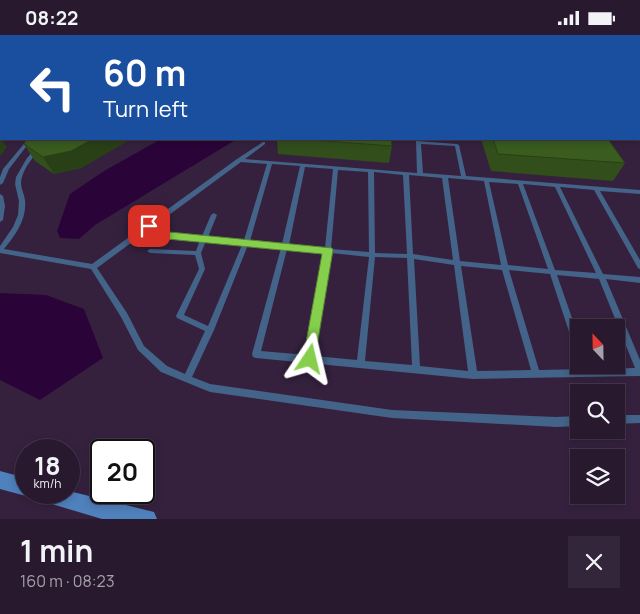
<!DOCTYPE html>
<html lang="en">
<head>
<meta charset="utf-8">
<style>
  :root { --surface:#28192e; --page:#34263a; --text:#f1f3f6; --muted:#a5a0aa; --line:#44384a }
  body { margin:0; font-family:Manrope,sans-serif; background:var(--page); color:var(--text); height:100vh; display:flex; flex-direction:column; font-size:19px; white-space:nowrap }
  * { box-sizing:border-box; margin:0 }
  p { font-size:16px; color:var(--muted) }
  .icon { flex:none; width:28px; height:28px; fill:none; stroke:currentColor; stroke-width:2; stroke-linecap:round; stroke-linejoin:round }
  .map { position:relative; height:484px; overflow:hidden }
  .details { display:flex; flex-direction:column; background:var(--surface); flex:1 }
  .details>* { flex:none }
  .hud { position:absolute; left:0px; top:0px; width:640px; height:105px; box-shadow:0 2px 8px #0003,0 0 0 1px var(--line); background:#1a4fa0; color:#fff; overflow:hidden }
  .needle { width:32px; rotate:338deg }
  .buttons { position:absolute; left:570px; top:284px; display:grid; gap:10px }
  .buttons a { display:grid; place-items:center; width:55px; height:55px; border-radius:0px; background:var(--surface); box-shadow:0 2px 8px #0003,0 0 0 1px var(--line); font-size:25px }
  .speed { position:absolute; left:15px; top:404px; display:flex; gap:10px; font-size:25px; font-weight:700; text-align:center }
  .speed>* { display:grid; place-content:center; width:65px; height:65px; border-radius:50%; background:var(--surface); box-shadow:0 2px 8px #0003,0 0 0 1px var(--line); line-height:1 }
  .speed small { font-size:12px; font-weight:400 }
  .speed .limit { border:2px solid #111; border-radius:8px; background:#fff; color:#111 }
  .pin { position:absolute; display:grid; place-items:center; width:42px; height:42px; color:#fff; margin:-21px; border-radius:10px; box-shadow:0 2px 8px #0006 }
  .me { position:absolute; width:55px; margin:-28px; rotate:10deg; stroke-linejoin:round; filter:drop-shadow(0 0 4px #0008) }
  .turn { display:flex; align-items:center; gap:18px; height:105px; padding:0 20px; font-size:22px }
  .turn .icon { width:65px; height:65px; stroke-width:2.5 }
  .turn b { display:block; font-size:35px; line-height:42px }
  .round { display:grid; place-items:center; flex:none; width:52px; height:52px; border-radius:0px; background:var(--page) }
  .summary { display:flex; align-items:center; justify-content:space-between; height:85px; padding:0 20px }
  h1 { font-size:30px; font-weight:700; line-height:38px }
  .status { display:flex; justify-content:space-between; align-items:center; height:35px; padding:0 25px; background:var(--surface); direction:ltr }
  .status svg { height:14px; fill:currentColor }
  .map>svg:first-child { display:block }
  .water { fill:#2a0439 }
  .lines { fill:none; stroke-linecap:round; stroke-linejoin:round }
  .canal { fill:#2a0439; fill-rule:evenodd }
  .service { fill:#436388; fill-rule:evenodd }
  .tertiary { fill:#436388; fill-rule:evenodd }
  .secondary { fill:#4f81bd; fill-rule:evenodd }
  .wall { fill:#324f1b }
  .shaded-wall { fill:#294016 }
  .building { fill:#3a5c1f; stroke:#294016 }
  .route { fill:#86cf4c; stroke:#578731 }
</style>
</head>
<body>
<div class="status"><b>08:22</b><svg viewBox="0 0 49 12"><path d="M0 12V9h3v3zM5 12V6h3v6zM10 12V3h3v9zM15 12V0h3v12zM26 1h20v11H26zM47 4h2v5h-2z"/></svg></div>
<div class="map">
<svg width="640" height="484" viewBox="0 0 640 484">
  <rect width="100%" height="100%" fill="#35213e"/>
  <g class="water">
    <path d="M161 104H237L95 190 79 204 60 203 57 196 70 159 104 136Z"/>
    <path d="M0 258 46 260 84 274 103 323 40 365 0 345Z"/>
  </g>
  <g class="lines">
    <path class="canal" d="M528 0H542L543 1H529Z"/>
    <g class="service">
      <path d="M376 0H380L381 1H377Z"/>
      <path d="M633 0H638L639 1H635Z"/>
      <rect x="639" y="10" width="1" height="4"/>
      <rect x="639" y="21" width="1" height="2"/>
      <rect x="0" y="69" width="1" height="2"/>
      <rect x="639" y="74" width="1" height="2"/>
      <rect x="0" y="77" width="1" height="2"/>
      <path d="M28 104H32L9 134 3 148 0 150V142L3 134Z"/>
      <path d="M44 104H48C39 116 26 128 22 142 19 151 24 157 25 165 27 185 15 200 4 214L92 229 237 124 263 107H265V109L245 124 417 138 416 106 457 109 459 110 466 141 640 155V159L600 156 640 225V234L638 233 594 155 560 152 603 239 640 242V248L606 244 640 325V341L473 344 256 323 253 322 252 319 281 213 248 210 214 295 192 342 210 349 392 375 556 382 579 381V391L556 392 392 383 210 357 161 337 138 315 121 282 91 234 0 218V211L13 192 18 180 19 166 15 149 16 142 27 123ZM421 109 455 111 461 141 423 138ZM241 127 267 129 244 205 208 202 217 180 214 178 211 180 202 201 168 198 154 191ZM272 129 300 131 282 209 250 206ZM305 132 333 134 325 213 289 210ZM338 135 368 137 369 217 331 214ZM374 137 403 140 407 219 375 218ZM409 140 442 143 453 225 413 219ZM448 143 484 146 501 230 460 226ZM489 147 518 149 548 234 508 230ZM523 149 555 152 596 238 555 235ZM150 194 167 202 200 205 196 216 150 214 147 216 150 218 195 220 199 234 176 281 177 283 205 296 185 339 167 331 144 311 127 278 97 233ZM206 206 242 210 208 291 184 280 205 234 201 218ZM287 214 324 218 307 320 261 316ZM331 218 369 222 357 325 315 321ZM375 222 407 223 412 330 365 326ZM414 224 454 230 468 336 420 331ZM461 231 502 235 531 335 477 336ZM509 235 550 239 575 315 576 317 579 318V303L557 240 599 244 635 333 539 335Z"/>
      <path d="M0 159 3 161 5 171 3 185 0 187Z"/>
      <path d="M616 380H640V388L616 389Z"/>
    </g>
    <g class="tertiary">
      <path d="M573 0H587L588 1H574Z"/>
      <path d="M601 0H619L620 1H602Z"/>
      <rect x="639" y="5" width="1" height="4"/>
    </g>
    <g class="secondary">
      <path d="M0 436 26 443V458H32L26 461 0 454Z"/>
      <path d="M69 456 154 477 157 484H102L45 467 39 464 36 458H69Z"/>
    </g>
  </g>
  <g class="wall">
    <path d="M0 0H84V1H1V61L0 62Z"/>
    <path d="M27 104H131L81 133 54 139 35 126 24 109Z"/>
    <path d="M277 104H391L392 111 389 128 278 119Z"/>
    <path d="M483 104H608L625 128 613 146 491 136 482 107Z"/>
  </g>
  <g class="shaded-wall">
    <path d="M78 0H84V1H76Z"/>
    <path d="M0 84 1 86V95L0 96Z"/>
    <path d="M0 102 7 112 0 121Z"/>
    <path d="M93 104H131L81 133 54 139 43 122Z"/>
  </g>
  <g class="building">
    <path d="M0 0H78L76 1H1V45H0Z"/>
    <path d="M27 104H93L71 116 43 122 24 109Z"/>
    <path d="M299 104H391L392 111Z"/>
    <path d="M493 104H608L625 128 498 119Z"/>
  </g>
  <path class="route" d="M149 188 169 197 332 213 333 215 314 329 310 330 305 329 303 324 322 219 167 204 145 194V189Z"/>
</svg>
<div class="buttons">
<a><svg class="needle" viewBox="-14 -14 28 28"><path d="M0-13l5 13h-10z" fill="#e53935"/><path d="M0 13l5-13h-10z" fill="#a5a0aa"/></svg></a>
<a><svg class="icon" aria-label="search" viewBox="0 0 24 24"><circle cx="10" cy="10" r="6"/><path d="M15 15l6 6"/></svg></a>
<a><svg class="icon" aria-label="layers" viewBox="0 0 24 24"><path d="M12 4l9 5-9 5-9-5zM3 14l9 5 9-5"/></svg></a>
</div>
<div class="speed"><div>18<small>km/h</small></div><div class="limit">20</div></div>
<div class="pin" style="left:149px;top:191px;background:#d93025"><svg class="icon" aria-label="arrive" viewBox="0 0 24 24"><path d="M6 21V4h12l-3 4 3 4H6"/></svg></div>
<svg class="me" style="left:310px;top:324px" viewBox="-20 -20 40 40"><path d="M0-17L14 15 0 8-14 15z" fill="#86cf4c" stroke="#fff" stroke-width="4"/></svg>
<div class="hud">
<div class="turn"><svg class="icon" aria-label="left" viewBox="0 0 24 24"><path d="M17 20v-9H6M10 6l-5 5 5 5"/></svg><div><b>60 m</b>Turn left</div></div>
</div>
</div>
<section class="details">
<div class="summary"><div><h1>1 min</h1><p>160 m · 08:23</p></div><a class="round"><svg class="icon" aria-label="close" viewBox="0 0 24 24"><path d="M6 6l12 12M18 6L6 18"/></svg></a></div>
</section>
</body>
</html>
